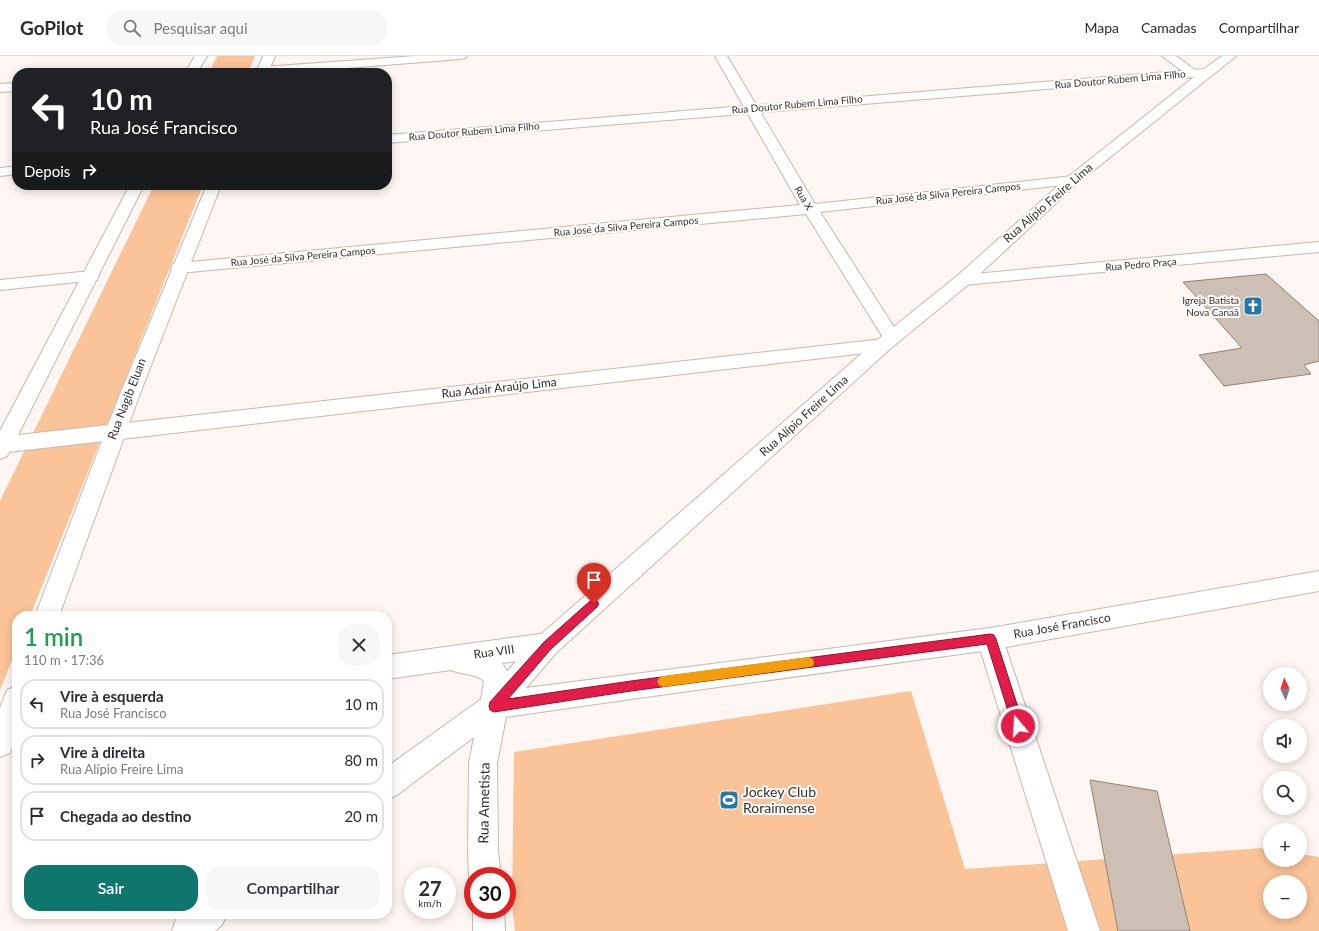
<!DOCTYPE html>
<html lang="pt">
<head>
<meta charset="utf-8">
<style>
  :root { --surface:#fff; --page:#f7f7f7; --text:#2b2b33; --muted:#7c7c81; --line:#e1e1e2; --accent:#0f766e }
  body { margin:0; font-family:Lato,sans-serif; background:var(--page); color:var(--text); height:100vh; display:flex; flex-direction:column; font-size:15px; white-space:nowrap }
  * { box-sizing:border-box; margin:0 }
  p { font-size:13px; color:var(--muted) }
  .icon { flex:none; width:22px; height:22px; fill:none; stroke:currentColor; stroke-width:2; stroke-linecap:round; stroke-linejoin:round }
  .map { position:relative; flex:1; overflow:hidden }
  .drawer { position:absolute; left:12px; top:555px; width:380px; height:308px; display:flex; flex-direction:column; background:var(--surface); border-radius:16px; box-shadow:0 2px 10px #0003 }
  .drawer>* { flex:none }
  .banner { position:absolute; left:12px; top:12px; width:380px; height:122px; border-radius:16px; box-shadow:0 2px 10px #0003; background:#202124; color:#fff; overflow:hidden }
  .needle { width:26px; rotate:356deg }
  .tools { position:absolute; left:1263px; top:611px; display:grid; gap:8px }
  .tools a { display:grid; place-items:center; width:44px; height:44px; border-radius:50%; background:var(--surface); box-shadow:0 2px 10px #0003; font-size:20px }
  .speed { position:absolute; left:404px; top:811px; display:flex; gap:8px; font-size:20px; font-weight:700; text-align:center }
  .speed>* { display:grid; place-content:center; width:52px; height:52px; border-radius:50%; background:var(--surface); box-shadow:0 2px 10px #0003; line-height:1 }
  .speed small { font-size:10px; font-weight:400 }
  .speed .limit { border:6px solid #d22; background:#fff; color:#111 }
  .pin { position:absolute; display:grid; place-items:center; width:34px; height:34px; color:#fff; margin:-41px -17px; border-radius:50% 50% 50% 0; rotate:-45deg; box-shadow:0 0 4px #0007 }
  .pin .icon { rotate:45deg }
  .me { position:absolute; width:44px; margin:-22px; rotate:342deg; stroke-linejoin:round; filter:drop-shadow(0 0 3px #0008) }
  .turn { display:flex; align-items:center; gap:14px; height:84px; padding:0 12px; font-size:18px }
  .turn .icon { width:52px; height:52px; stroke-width:2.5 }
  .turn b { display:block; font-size:28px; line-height:34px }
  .then { display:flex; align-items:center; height:38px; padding:0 12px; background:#0003; gap:8px; font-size:15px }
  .round { display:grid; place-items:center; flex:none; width:42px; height:42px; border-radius:16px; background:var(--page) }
  .headline { display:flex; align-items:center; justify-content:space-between; height:68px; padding:0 12px }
  h1 { font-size:24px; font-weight:600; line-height:30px; color:#1e9e55 }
  .cta { display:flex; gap:8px; margin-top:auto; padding:8px 12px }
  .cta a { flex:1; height:46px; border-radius:16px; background:var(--accent); color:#fff; font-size:16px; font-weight:600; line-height:46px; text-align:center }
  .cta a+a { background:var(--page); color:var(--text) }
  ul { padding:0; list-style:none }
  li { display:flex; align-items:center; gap:12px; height:50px; margin:0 8px 6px; padding:0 4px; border:2px solid var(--line); border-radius:16px }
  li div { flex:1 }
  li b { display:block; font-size:15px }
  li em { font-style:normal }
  header { display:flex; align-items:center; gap:24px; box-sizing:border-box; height:56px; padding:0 20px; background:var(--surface); border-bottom:1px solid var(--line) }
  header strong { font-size:19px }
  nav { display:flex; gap:22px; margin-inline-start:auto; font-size:14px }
  .search { width:280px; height:36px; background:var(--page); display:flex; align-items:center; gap:10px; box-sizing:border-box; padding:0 14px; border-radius:16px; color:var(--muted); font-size:15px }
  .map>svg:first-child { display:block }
  .green { fill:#fac398; fill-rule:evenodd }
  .building { fill:#cebfb4; stroke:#918379 }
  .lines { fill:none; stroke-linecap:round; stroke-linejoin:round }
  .street-casing { stroke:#c6b8ad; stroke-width:2 }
  .secondary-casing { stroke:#c6b8ad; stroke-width:2 }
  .street { fill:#fff; fill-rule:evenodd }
  .secondary { fill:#fff; fill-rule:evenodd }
  .route { fill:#e11d48; stroke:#92132f }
  .slow { fill:#f59e0b }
  .labels { text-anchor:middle; stroke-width:4; stroke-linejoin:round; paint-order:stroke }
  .far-street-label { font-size:10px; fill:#352f2b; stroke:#fff }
  .far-poi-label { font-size:10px; fill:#352f2b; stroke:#fff; text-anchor:end }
  .street-label { font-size:12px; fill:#352f2b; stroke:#fff }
  .near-poi-label { font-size:14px; fill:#352f2b; stroke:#fff; text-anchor:start }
  .near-street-label { font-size:14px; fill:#352f2b; stroke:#fff }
</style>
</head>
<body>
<header>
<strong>GoPilot</strong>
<div class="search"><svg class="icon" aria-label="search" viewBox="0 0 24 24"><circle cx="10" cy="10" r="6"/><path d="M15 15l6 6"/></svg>Pesquisar aqui</div>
<nav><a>Mapa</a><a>Camadas</a><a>Compartilhar</a></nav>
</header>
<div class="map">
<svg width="1319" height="875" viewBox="0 0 1319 875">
  <rect width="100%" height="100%" fill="#fdf6f2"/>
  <g class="green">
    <path d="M217 0H255L248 17H209Z"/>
    <path d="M154 129H203L30 560H17V592L0 634V445Z"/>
    <path d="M911 635 965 813 1263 792 1270 793V804H1300V798L1319 801V875H515L512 850 514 696ZM1270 826H1300V856H1270Z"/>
  </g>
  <g class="building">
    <path d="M1266 218 1319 265V305L1304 309 1311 318 1224 330 1199 299 1242 292 1183 226Z"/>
    <path d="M1090 724 1157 735 1190 875H1118Z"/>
  </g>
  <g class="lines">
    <g class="street-casing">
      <g id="street">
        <path d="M415 0H467L465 2 461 3 283 17H258L257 15 259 12 263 11Z"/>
        <path d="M715 0H727L815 148 1073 120 1078 121 1080 124 1078 127 1073 128 820 156 901 282 898 286 891 288 890 293 883 295 0 397V381L884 283 806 158 179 217 173 216 171 212 173 208 179 207 800 149Z"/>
        <path d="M1162 0H1176L1199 17 1197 20H1189Z"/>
        <path d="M17 27V35L0 36V28Z"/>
        <path d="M1319 186V196L963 229 957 228 955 224 957 220 963 219Z"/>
        <path d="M91 215 97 216 99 220 97 224 0 234V224Z"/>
        <path d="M990 572 999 575 1003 583 1100 875H1068L977 583 981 575Z"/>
        <path d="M547 577 556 581 560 589 556 597 547 601 502 607C514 623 511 642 504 659L494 663 484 659 480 650 484 625C475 617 461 619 451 614L387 623V599Z"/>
      </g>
    </g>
    <g class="secondary-casing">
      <g id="secondary">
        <path d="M195 0H207L197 17H185Z"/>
        <path d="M263 0H275L268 17H256Z"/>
        <path d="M1222 0H1236L1078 127 969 228 890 293 556 597 526 632 990 572 1319 515V535L990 594 631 643 506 661 497 707 498 795 501 820H473V829L469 820 468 795 469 707 474 681 397 739 387 744V711L484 641 538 581 876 285 957 220 1068 121 1194 21 387 87V79L1204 13Z"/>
        <path d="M17 110V118L0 120V112Z"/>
        <path d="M130 129H144L10 395 7 400 0 403V375Z"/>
        <path d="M207 129H221L138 343 59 560H35L118 343Z"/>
        <path d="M17 630V679L10 697 0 701V652L7 634Z"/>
        <path d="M473 852V854H504L505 875H473Z"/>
        <path d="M184 858H227L222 869 215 875H172L176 863Z"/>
      </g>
    </g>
    <use href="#street" class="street"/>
    <use href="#secondary" class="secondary"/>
  </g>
  <path class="route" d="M594 543 597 545 599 548 597 551 551 593 508 643 631 625 990 578 994 579 996 583 1024 670 1022 674 1018 676 1014 674 987 588 631 635 494 656 490 654 489 650 490 646 544 586 590 545Z"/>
  <path class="slow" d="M809 601 813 603 814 606 813 610 809 611 663 631 659 629 657 626 659 622 663 620Z"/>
  <defs>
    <g id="church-square" transform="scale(1)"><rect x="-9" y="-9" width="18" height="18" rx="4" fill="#2477a7" stroke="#fff"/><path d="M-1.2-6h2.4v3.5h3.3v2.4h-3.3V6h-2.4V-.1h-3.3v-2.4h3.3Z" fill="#fff"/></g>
    <g id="stadium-square" transform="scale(1)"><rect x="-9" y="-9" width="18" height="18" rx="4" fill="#2477a7" stroke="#fff"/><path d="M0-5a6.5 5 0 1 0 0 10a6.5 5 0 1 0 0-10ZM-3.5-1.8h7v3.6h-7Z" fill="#fff"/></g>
  </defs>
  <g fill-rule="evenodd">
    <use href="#church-square" x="1253" y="250"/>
    <use href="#stadium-square" x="729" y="744"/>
  </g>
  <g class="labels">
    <g class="far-street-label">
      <text transform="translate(1120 23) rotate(-5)" y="4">Rua Doutor Rubem Lima Filho</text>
      <text transform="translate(797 48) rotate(-5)" y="4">Rua Doutor Rubem Lima Filho</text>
      <text transform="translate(474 75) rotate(-5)" y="4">Rua Doutor Rubem Lima Filho</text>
      <text transform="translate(948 137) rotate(-6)" y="4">Rua José da Silva Pereira Campos</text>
      <text transform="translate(804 142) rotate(59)" y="4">Rua X</text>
      <text transform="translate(626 170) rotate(-5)" y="4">Rua José da Silva Pereira Campos</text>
      <text transform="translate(303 200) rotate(-5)" y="4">Rua José da Silva Pereira Campos</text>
      <text transform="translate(1141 208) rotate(-5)" y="4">Rua Pedro Praça</text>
    </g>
    <g class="far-poi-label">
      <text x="1239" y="248">Igreja Batista<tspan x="1239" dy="12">Nova Canaã</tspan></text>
    </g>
    <g class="street-label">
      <text transform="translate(1048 147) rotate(-41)" y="4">Rua Alípio Freire Lima</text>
      <text transform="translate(499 332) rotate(-6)" y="4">Rua Adair Araújo Lima</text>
      <text transform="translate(127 343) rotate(-69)" y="4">Rua Nagib Eluan</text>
      <text transform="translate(804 360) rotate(-42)" y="4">Rua Alípio Freire Lima</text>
      <text transform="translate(1062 570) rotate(-10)" y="4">Rua José Francisco</text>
      <text transform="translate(494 596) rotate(-8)" y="4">Rua VIII</text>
    </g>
    <g class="near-poi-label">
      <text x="743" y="741">Jockey Club<tspan x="743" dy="16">Roraimense</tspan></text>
    </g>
    <g class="near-street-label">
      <text transform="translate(484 747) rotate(-89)" y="5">Rua Ametista</text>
    </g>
  </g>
</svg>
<div class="tools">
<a><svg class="needle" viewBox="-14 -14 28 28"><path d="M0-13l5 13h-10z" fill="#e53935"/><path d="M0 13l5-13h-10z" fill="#7c7c81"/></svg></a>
<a><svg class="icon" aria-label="sound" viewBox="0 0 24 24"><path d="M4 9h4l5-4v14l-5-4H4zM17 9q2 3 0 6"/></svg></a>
<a><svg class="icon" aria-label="search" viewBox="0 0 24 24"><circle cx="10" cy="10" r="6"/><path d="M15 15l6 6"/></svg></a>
<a>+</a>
<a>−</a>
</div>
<div class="speed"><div>27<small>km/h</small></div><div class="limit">30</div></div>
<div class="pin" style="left:594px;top:548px;background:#d93025"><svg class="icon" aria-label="arrive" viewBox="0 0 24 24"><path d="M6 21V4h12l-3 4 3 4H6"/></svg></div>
<svg class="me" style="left:1018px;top:670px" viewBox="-20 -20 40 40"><circle r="17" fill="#e11d48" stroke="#fff" stroke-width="3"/><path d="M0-11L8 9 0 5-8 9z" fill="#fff"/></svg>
<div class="banner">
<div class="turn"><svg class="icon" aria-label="left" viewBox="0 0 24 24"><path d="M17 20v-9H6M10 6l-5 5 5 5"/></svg><div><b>10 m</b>Rua José Francisco</div></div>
<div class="then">Depois<svg class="icon" aria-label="right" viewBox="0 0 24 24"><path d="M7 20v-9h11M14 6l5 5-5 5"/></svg></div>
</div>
<section class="drawer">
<div class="headline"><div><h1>1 min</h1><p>110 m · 17:36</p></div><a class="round"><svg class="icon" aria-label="close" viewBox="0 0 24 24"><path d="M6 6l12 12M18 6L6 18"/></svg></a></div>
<ul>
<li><svg class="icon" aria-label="left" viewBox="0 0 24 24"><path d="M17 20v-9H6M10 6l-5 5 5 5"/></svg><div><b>Vire à esquerda</b><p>Rua José Francisco</p></div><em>10 m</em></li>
<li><svg class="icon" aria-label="right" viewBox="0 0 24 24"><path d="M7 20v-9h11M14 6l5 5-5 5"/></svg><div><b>Vire à direita</b><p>Rua Alípio Freire Lima</p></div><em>80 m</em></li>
<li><svg class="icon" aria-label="arrive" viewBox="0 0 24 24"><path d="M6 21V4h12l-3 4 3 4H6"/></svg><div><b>Chegada ao destino</b></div><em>20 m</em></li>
</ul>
<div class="cta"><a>Sair</a><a>Compartilhar</a></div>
</section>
</div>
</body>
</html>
